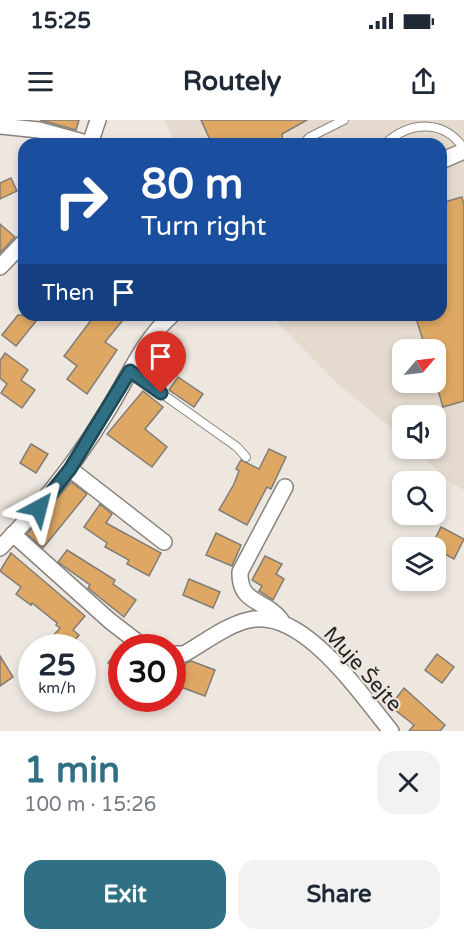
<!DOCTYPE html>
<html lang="en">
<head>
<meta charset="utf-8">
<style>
  :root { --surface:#fff; --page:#f2f2f3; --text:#1f2937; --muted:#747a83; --accent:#307084 }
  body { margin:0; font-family:"Varela Round",sans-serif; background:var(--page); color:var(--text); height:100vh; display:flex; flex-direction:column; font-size:22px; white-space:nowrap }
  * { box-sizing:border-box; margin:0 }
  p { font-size:20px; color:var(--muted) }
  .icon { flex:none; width:33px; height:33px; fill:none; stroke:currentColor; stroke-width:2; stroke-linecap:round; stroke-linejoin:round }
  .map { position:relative; height:611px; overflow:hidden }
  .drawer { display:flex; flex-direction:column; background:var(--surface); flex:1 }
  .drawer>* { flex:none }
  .top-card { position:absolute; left:18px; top:18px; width:429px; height:183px; border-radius:18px; box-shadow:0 3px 9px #0003; background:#1a4fa0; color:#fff; overflow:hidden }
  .needle { width:39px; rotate:62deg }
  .buttons { position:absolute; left:392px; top:219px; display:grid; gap:12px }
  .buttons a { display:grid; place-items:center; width:54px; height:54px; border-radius:12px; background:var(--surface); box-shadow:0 3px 9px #0003; font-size:30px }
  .speed { position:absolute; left:18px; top:514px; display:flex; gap:12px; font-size:30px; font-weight:700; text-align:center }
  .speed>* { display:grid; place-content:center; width:78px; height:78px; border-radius:50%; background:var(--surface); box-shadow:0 3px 9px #0003; line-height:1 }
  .speed small { font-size:15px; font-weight:400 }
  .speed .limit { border:9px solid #d22; background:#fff; color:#111 }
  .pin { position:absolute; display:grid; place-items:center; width:51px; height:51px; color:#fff; margin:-62px -26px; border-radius:50% 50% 50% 0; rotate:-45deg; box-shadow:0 0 6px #0007 }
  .pin .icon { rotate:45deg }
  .me { position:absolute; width:66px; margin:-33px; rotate:38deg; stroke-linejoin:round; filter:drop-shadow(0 0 4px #0008) }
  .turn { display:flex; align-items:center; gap:21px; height:126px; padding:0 24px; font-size:27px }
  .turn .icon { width:78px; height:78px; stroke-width:2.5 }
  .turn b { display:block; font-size:42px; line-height:51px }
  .then { display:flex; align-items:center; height:57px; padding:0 24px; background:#0003; gap:12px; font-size:22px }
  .round { display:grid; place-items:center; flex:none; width:63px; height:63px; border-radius:18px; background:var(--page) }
  .overview { display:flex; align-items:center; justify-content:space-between; height:102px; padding:0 24px }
  h1 { font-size:36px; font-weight:800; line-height:45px; color:var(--accent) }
  .button { display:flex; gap:12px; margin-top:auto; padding:12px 24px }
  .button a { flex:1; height:69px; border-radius:18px; background:var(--accent); color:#fff; font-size:24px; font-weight:800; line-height:69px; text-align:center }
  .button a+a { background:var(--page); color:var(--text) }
  .status { display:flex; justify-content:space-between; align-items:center; height:42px; padding:0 30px; background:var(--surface); direction:ltr }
  .status svg { height:16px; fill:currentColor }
  header { display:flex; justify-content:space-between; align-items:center; height:78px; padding:0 24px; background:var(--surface); font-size:27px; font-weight:800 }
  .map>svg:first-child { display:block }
  .built { fill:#e5dace; fill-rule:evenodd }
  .building { fill:#dea864; stroke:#827c76; stroke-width:1.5 }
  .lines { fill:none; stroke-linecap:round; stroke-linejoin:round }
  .service-casing { stroke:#88837c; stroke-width:10 }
  .minor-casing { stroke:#88837c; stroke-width:18 }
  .service { stroke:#fff; stroke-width:8 }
  .minor { stroke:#fff; stroke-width:15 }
  .route-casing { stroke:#1f4956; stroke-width:15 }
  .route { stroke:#307084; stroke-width:10 }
  .labels { text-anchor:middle; stroke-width:4.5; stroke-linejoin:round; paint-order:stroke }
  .street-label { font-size:21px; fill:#272522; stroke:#ede7e0 }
</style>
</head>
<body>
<div class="status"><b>15:25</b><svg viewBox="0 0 49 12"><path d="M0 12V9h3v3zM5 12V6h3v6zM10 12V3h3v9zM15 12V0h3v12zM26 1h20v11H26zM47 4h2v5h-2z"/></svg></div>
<header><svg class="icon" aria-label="menu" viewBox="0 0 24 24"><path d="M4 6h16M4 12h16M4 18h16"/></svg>Routely<svg class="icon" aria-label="share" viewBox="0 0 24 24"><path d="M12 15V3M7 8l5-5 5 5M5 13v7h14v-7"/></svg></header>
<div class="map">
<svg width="464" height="611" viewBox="0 0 464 611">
  <rect width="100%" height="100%" fill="#ede7e0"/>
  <path class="built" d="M164 0H464V370L451 363 415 329 435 328V296H402V317L340 266 270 195H441V24H176ZM402 230H435V262H402Z"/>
  <g class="building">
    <path d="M40 0H79L76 10Z"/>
    <path d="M201 0H307L282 14 283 24H212Z"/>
    <path d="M11 58 17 71 0 79V63Z"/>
    <path d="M462 77 464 85V281L443 287 435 260V230H426L415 195H441V83Z"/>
    <path d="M0 104 15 117 0 133Z"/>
    <path d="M18 195H41L16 226 2 215Z"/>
    <path d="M95 195H127L105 222 117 230 87 274 67 259 77 246 64 236Z"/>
    <path d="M5 233 28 250 21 260 35 270 22 288 1 273 7 264 0 258V241Z"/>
    <path d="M178 257 203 274 194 287 169 270Z"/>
    <path d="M143 271 163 287 145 309 167 327 152 347 107 314Z"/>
    <path d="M31 324 48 334 36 353 20 343Z"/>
    <path d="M269 329 286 337 271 369 267 367 247 405 219 390 234 364 239 351 236 349 241 340 259 349Z"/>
    <path d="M71 362 87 374 43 428 27 414Z"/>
    <path d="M100 384 112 394 106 403 161 433 149 456 127 444 129 440 105 427 107 423 84 407Z"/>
    <path d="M441 407 464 419 454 439 431 427Z"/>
    <path d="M216 413 241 425 232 446 206 435Z"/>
    <path d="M67 430 115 460 113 464 136 480 124 497 88 468 90 465 58 442Z"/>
    <path d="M11 433 85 496 73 510 79 515 68 528 52 517 60 508 56 505 57 503 32 483 31 485 16 474 21 467 0 451Z"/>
    <path d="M265 436 282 444 276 454 284 459 273 480 259 471 262 466 252 460Z"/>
    <path d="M189 459 220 472 213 488 183 475Z"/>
    <path d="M122 526V554L108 543Z"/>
    <path d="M437 534 454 547 442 563 425 550Z"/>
    <path d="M0 536 13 557 0 566Z"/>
    <path d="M191 541 215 550 205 576 178 566 186 543Z"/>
    <path d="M404 568 445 605 440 611H409L414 605 390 586Z"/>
  </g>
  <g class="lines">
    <g class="service-casing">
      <g id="service">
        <path d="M303 24 310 17 344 0"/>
        <path d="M385 24C411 0 445 0 464 29"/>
        <path d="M130 251 237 327 246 337"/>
      </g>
    </g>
    <g class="minor-casing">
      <g id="minor">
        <path d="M0 6 39 10 90 24"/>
        <path d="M90 24 98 0"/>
        <path d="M441 41 464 31"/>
        <path d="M0 147 24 122"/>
        <path d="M70 349 164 422"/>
        <path d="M13 414 110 501 145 528"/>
        <path d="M0 428C42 386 77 341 108 290 128 258 142 221 172 195"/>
        <path d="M281 500C266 479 239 485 240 452L285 367"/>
        <path d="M172 534H184C204 523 226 505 249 500 303 487 361 575 391 611"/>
      </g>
    </g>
    <use href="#service" class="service"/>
    <use href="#minor" class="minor"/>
  </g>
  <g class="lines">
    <g class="route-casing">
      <path id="route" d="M39 388 70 349 130 251 161 273"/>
    </g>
    <use href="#route" class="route"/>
  </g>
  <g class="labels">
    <g class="street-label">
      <text transform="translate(363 549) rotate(48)" y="7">Muje Šejte</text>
    </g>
  </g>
</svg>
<div class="buttons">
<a><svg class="needle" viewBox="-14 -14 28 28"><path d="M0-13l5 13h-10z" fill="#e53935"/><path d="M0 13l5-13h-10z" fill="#747a83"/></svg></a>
<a><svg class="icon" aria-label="sound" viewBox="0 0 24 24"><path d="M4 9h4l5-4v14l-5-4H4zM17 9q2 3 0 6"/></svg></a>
<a><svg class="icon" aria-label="search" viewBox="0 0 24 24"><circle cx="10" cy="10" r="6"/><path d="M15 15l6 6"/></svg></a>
<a><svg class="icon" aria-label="layers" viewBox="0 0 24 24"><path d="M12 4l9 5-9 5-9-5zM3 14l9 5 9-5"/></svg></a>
</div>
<div class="speed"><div>25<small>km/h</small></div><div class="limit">30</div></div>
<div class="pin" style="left:161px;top:273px;background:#d93025"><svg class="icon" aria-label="arrive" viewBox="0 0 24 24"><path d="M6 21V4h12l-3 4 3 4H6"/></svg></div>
<svg class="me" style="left:39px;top:388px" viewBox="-20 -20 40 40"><path d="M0-17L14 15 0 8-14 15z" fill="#307084" stroke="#fff" stroke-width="4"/></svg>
<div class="top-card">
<div class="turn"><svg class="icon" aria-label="right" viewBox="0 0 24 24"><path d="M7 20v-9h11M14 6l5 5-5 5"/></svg><div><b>80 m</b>Turn right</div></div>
<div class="then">Then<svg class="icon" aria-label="arrive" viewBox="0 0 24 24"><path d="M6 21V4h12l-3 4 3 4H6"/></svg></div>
</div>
</div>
<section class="drawer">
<div class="overview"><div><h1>1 min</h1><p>100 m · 15:26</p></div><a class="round"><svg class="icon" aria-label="close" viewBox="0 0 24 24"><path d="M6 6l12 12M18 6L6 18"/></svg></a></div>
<div class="button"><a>Exit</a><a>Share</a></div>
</section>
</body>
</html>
